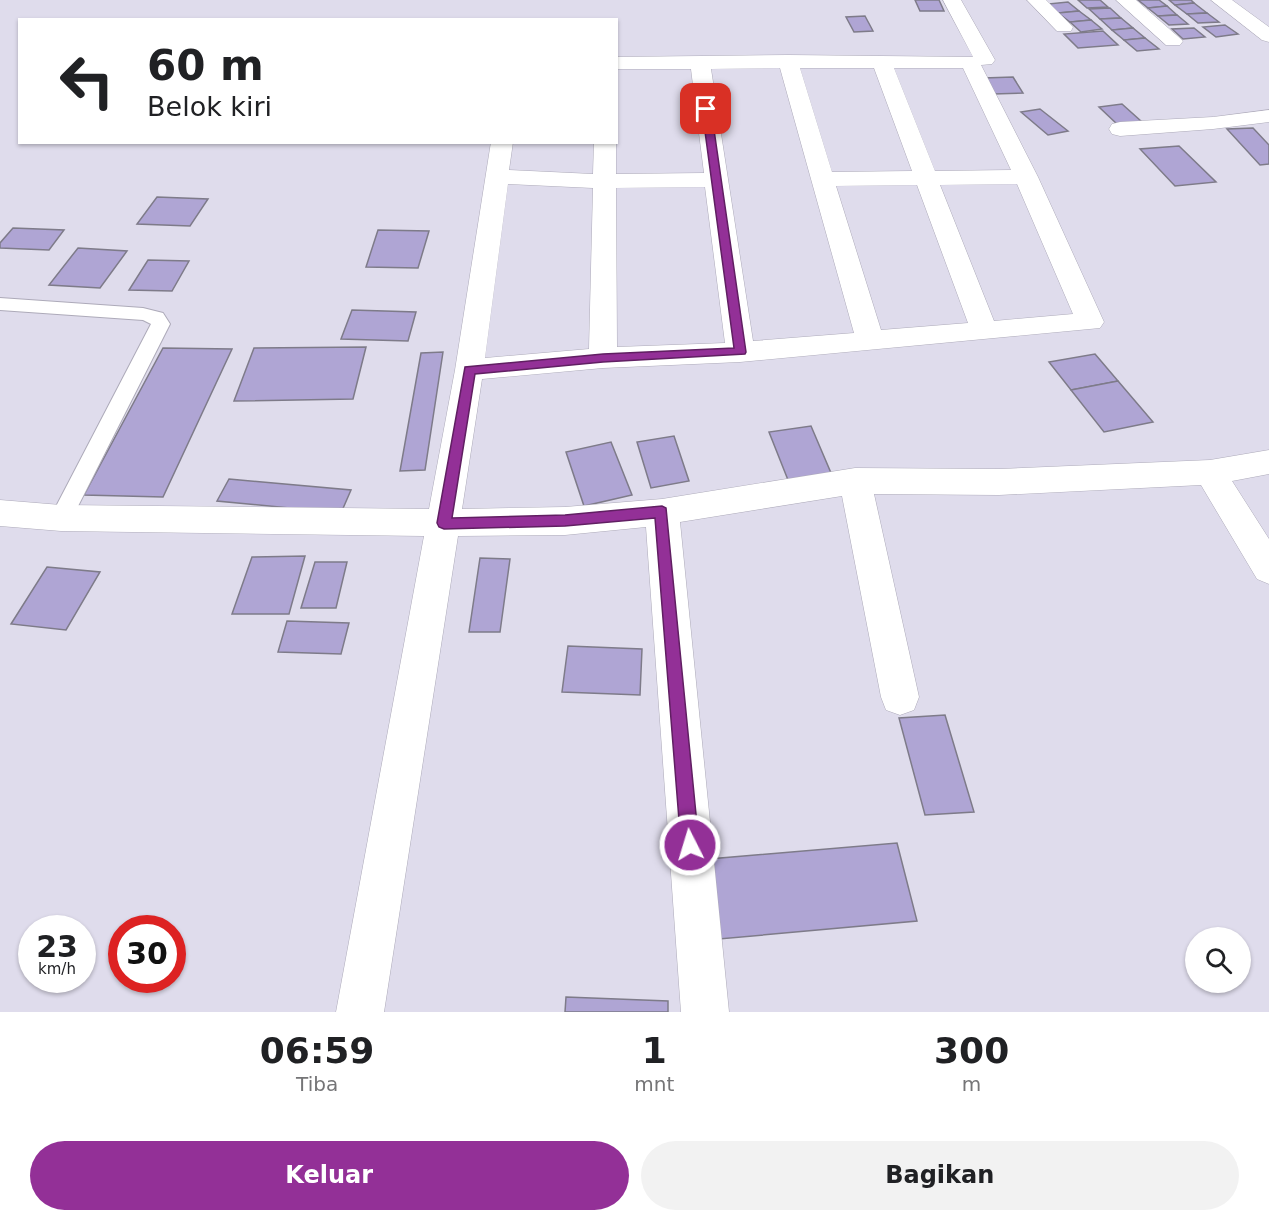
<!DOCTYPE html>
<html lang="id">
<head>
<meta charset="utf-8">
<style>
  :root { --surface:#fff; --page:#f2f2f2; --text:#202124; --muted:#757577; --accent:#933097 }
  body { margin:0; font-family:"DejaVu Sans",sans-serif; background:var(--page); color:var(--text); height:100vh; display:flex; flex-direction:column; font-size:22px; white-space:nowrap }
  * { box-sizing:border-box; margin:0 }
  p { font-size:20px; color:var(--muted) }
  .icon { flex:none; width:33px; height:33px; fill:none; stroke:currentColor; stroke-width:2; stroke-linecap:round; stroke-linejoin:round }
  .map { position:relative; height:1012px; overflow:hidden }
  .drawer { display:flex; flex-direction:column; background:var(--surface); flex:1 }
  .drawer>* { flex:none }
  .hud { position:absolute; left:18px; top:18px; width:600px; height:126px; border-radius:0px; box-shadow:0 2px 4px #0004; background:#fff; color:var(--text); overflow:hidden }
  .controls { position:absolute; left:1185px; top:927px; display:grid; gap:12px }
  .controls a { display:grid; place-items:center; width:66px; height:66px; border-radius:50%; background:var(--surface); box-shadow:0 2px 4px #0004; font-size:30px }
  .speed { position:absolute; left:18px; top:915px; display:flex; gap:12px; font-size:30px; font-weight:700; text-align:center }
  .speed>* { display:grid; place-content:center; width:78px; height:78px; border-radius:50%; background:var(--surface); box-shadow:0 2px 4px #0004; line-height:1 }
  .speed small { font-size:15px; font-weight:400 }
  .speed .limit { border:9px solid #d22; background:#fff; color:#111 }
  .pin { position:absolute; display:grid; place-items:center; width:51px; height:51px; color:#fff; margin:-26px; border-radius:12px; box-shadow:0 3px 9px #0006 }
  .me { position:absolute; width:66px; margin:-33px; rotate:355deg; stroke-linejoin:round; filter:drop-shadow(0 0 4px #0008) }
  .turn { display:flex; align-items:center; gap:21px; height:126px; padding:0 30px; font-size:27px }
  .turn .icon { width:78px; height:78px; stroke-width:2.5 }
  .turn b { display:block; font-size:42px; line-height:51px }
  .eta { display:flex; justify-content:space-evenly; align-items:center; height:102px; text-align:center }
  .eta b { font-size:36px; font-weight:800; line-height:42px }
  .primary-button { display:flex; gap:12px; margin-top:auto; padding:12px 30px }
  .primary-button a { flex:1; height:69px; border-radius:36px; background:var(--accent); color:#fff; font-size:24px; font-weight:800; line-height:69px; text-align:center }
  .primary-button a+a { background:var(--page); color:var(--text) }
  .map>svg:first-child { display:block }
  .building { fill:#afa5d4; stroke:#7e7b89; stroke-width:1.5 }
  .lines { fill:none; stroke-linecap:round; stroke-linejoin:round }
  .service-casing { stroke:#adaab9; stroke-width:2 }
  .minor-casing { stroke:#adaab9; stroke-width:1 }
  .service { fill:#fff; fill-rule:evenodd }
  .minor { fill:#fff; fill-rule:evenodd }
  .route { fill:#933097; stroke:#601f62; stroke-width:1.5 }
</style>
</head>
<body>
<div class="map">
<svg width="1269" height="1012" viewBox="0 0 1269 1012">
  <rect width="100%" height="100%" fill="#dfdcec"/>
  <g class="building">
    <path d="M915 0H939L944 11H920Z"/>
    <path d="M1078 0H1100L1108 7 1087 8Z"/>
    <path d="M1138 0H1159L1167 6 1148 8Z"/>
    <path d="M1169 0H1191L1194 3 1175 5Z"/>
    <path d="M1068 2 1079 11 1058 13 1048 4Z"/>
    <path d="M1194 3 1207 13 1187 14 1175 5Z"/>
    <path d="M1167 6 1177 15 1158 16 1148 8Z"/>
    <path d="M1110 8 1121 18 1100 19 1089 9Z"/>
    <path d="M1079 11 1091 20 1070 22 1058 13Z"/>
    <path d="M1207 13 1219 22 1198 23 1187 14Z"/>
    <path d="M1177 15 1188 24 1169 25 1158 16Z"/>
    <path d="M865 16 873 31 854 32 846 17Z"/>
    <path d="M1121 18 1133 28 1112 30 1100 19Z"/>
    <path d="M1091 20 1102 29 1081 32 1070 22Z"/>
    <path d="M1225 25 1238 34 1216 37 1203 27Z"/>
    <path d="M1133 28 1145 38 1124 40 1112 30Z"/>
    <path d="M1194 28 1205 37 1183 39 1172 29Z"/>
    <path d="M1103 31 1118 45 1078 48 1064 34Z"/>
    <path d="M1145 38 1159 49 1137 51 1124 40Z"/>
    <path d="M1013 77 1023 93 993 94 984 78Z"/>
    <path d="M1122 104 1142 122 1118 125 1099 107Z"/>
    <path d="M1040 109 1068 131 1048 135 1021 112Z"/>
    <path d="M1253 128 1269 145V164L1260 165 1227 129Z"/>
    <path d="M1179 146 1216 182 1175 186 1140 149Z"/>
    <path d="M157 197 208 199 190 226 137 224Z"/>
    <path d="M13 228 64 230 49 250 0 248V243Z"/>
    <path d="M378 230 429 231 418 268 366 267Z"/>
    <path d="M78 248 127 251 100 288 49 285Z"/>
    <path d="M148 260 189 261 172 291 129 290Z"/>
    <path d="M352 310 416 312 408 341 341 339Z"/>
    <path d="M366 347 353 399 234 401 254 348Z"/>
    <path d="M163 348 232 349 163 497 84 495Z"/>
    <path d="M443 352 425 470 400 471 421 353Z"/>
    <path d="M1095 354 1118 381 1071 390 1049 362Z"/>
    <path d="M1118 381 1153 422 1104 432 1071 390Z"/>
    <path d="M811 426 831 473 788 480 769 432Z"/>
    <path d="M674 436 689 481 651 488 637 442Z"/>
    <path d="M611 442 632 495 584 506 566 452Z"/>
    <path d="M229 479 351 490 341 513 217 501Z"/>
    <path d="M305 556 289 614H232L252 557Z"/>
    <path d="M480 558 510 559 500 632H469Z"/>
    <path d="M315 562H347L336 608H301Z"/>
    <path d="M47 567 100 572 66 630 11 624Z"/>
    <path d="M287 621 349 623 341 654 278 652Z"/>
    <path d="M568 646 642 649 640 695 562 692Z"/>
    <path d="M945 715 974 812 925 815 899 718Z"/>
    <path d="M897 843 917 921 719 939 709 859Z"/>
    <path d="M566 997 668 1001V1012H565Z"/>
  </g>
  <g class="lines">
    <g class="service-casing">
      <path id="service" d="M0 298 143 308 163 313 170 324 69 524 61 527 53 524 50 518 151 324 143 320 0 310Z"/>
    </g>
    <g class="minor-casing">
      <g id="minor">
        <path d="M943 0H961L995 60 992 64 981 65 1038 177 1104 322 1100 328 740 362 603 368 482 379 462 509 565 507 662 499 855 468 999 469 1210 460 1269 450V474L1232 481 1269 539V584L1257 579 1201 485 999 495 874 494 919 697 914 710 900 715 886 710 881 697 842 496 680 522 729 1012H681L646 527 565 535 458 536 384 1012H336L424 536 61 531 0 526V500L61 505 429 509 455 370 491 142H513L509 170 593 174 594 142H616V174L704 173 691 69H616V57L788 55 973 57ZM780 68 854 333 753 341 711 69ZM800 68H874L912 171 832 172ZM894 68H963L1011 170 935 171ZM508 184 593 188 589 349 485 358ZM1017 184 1073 314 994 321 940 185ZM917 185 968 323 881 330 836 186ZM705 187 725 343 617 347 616 188Z"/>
        <path d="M1027 0H1046L1073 27 1071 31H1057Z"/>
        <path d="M1116 0H1136L1183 41 1180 45H1166Z"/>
        <path d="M1211 0H1232L1269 27V42L1262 40Z"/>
        <path d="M1269 110V122L1213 129 1120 136 1112 134 1109 129 1112 124 1120 122 1213 117Z"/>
      </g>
    </g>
    <use href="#service" class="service"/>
    <use href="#minor" class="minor"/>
  </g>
  <path class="route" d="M706 106 711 109 746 352 745 354 603 362 475 374 452 518 565 515 662 506 666 508 699 845 697 852 690 854 684 852 681 845 655 518 565 526 444 529 439 527 437 523 465 367 603 354 734 348 702 109Z"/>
</svg>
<div class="controls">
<a><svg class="icon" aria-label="search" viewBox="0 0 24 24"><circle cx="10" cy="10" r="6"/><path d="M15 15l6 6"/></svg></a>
</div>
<div class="speed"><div>23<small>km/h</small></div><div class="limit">30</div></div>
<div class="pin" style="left:706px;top:109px;background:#d93025"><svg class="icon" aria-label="arrive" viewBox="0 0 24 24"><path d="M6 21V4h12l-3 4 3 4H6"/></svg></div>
<svg class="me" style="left:690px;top:845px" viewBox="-20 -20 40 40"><circle r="17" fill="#933097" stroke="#fff" stroke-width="3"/><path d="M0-11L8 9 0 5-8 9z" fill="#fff"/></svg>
<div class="hud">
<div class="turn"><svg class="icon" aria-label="left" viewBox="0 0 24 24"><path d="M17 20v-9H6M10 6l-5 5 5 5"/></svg><div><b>60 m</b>Belok kiri</div></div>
</div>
</div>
<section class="drawer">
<div class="eta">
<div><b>06:59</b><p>Tiba</p></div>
<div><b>1</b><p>mnt</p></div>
<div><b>300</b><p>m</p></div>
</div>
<div class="primary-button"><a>Keluar</a><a>Bagikan</a></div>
</section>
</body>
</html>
